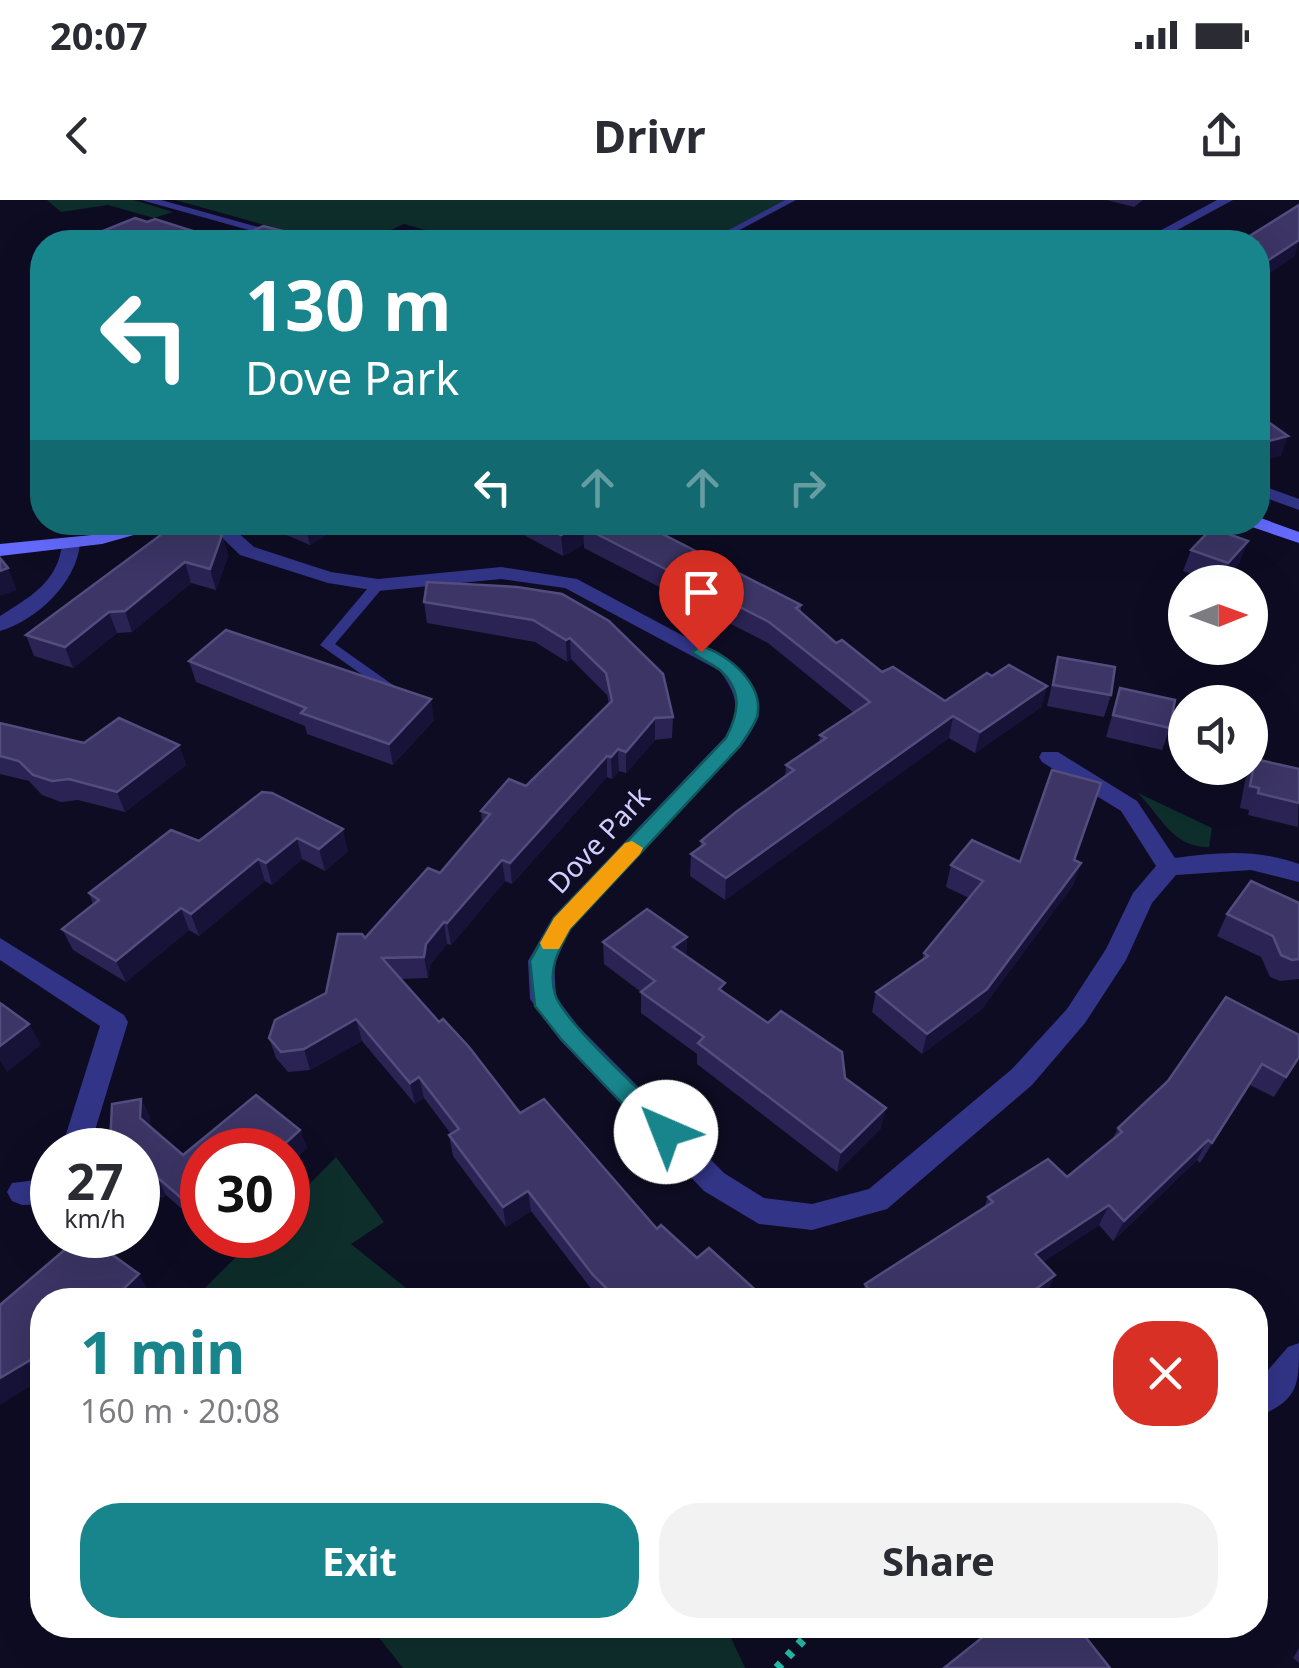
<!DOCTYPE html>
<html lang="en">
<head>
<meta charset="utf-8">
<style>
  :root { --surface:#fff; --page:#f2f2f3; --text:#2b2b33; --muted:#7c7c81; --accent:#18848c }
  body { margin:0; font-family:"Noto Sans",sans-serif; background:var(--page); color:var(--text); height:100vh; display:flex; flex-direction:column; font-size:38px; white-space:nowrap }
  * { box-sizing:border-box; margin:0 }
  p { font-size:32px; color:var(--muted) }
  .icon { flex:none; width:55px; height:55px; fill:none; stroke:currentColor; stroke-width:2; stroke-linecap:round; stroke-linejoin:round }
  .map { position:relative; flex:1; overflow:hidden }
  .side { position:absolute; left:30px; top:1088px; width:1238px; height:350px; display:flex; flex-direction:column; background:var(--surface); border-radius:40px; box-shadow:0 10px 40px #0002 }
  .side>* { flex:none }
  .top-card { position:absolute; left:30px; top:30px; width:1240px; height:305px; border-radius:40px; box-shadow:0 10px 40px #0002; background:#18848c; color:#fff; overflow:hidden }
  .needle { width:65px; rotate:89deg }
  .fabs { position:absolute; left:1168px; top:365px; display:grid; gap:20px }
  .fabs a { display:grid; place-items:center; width:100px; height:100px; border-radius:50%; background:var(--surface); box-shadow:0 10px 40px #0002; font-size:50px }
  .speed { position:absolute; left:30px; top:928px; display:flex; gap:20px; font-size:50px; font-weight:700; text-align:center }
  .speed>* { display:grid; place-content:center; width:130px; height:130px; border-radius:50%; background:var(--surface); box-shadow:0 10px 40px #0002; line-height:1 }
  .speed small { font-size:25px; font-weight:400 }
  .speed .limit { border:15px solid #d22; background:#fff; color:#111 }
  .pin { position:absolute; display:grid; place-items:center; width:85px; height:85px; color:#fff; margin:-102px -42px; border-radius:50% 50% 50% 0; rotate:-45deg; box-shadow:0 0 10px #0007 }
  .pin .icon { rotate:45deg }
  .me { position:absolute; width:110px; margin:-55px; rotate:316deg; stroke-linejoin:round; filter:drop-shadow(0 0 8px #0008) }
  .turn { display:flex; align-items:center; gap:35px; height:210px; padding:0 50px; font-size:45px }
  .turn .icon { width:130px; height:130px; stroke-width:2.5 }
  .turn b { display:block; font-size:70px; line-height:85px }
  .lanes { display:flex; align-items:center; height:95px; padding:0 50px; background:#0003; justify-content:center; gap:50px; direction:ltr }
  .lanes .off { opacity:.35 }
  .round { display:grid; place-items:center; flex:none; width:105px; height:105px; border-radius:40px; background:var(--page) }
  .overview { display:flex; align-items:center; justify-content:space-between; height:170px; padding:0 50px }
  h1 { font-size:60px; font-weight:700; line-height:75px; color:var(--accent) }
  .action { display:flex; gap:20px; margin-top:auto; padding:20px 50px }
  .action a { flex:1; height:115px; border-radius:40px; background:var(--accent); color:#fff; font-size:40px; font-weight:700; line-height:115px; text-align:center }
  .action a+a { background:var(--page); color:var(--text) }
  .status { display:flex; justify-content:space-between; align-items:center; height:70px; padding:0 50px; background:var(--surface); direction:ltr }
  .status svg { height:28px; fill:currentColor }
  header { display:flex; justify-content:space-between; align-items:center; height:130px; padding:0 50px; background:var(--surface); font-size:45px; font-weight:700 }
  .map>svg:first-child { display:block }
  .green { fill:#0e2e2b }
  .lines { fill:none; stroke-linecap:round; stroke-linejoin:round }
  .path { stroke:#23beab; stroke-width:9; stroke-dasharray:6 10; stroke-linecap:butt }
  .lane { fill:#323487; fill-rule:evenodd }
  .street { fill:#323487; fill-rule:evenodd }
  .secondary { fill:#656bff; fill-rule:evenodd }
  .wall { fill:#2a2353 }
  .shaded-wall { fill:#171238 }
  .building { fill:#3c3565; stroke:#534d7e; stroke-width:2.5 }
  .route { fill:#18848c; stroke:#10565b; stroke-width:2.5 }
  .slow { fill:#f59e0b }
  .labels { text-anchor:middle; stroke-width:10; stroke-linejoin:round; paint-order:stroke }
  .street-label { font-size:28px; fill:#d1ceff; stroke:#0e0c23 }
</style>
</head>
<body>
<div class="status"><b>20:07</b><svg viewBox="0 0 49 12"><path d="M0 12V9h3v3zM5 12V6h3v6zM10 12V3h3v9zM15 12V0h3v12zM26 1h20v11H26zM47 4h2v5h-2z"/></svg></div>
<header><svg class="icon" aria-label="back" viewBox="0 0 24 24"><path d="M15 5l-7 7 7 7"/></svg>Drivr<svg class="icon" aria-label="share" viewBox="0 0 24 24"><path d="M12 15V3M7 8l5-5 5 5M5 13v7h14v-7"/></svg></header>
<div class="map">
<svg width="1299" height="1468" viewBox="0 0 1299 1468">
  <rect width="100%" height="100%" fill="#0e0c23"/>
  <g class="green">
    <path d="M47 0H134L173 12 154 18 108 5 61 12Z"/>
    <path d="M175 0H786L707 42H469L404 24 364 42H326Z"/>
    <path d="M1138 593 1212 628 1209 647C1173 648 1160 615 1138 593Z"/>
    <path d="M336 957 384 1022 351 1044 421 1100H206L199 1094 258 1035H288V1006Z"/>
    <path d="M369 1425H725L745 1468H403Z"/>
  </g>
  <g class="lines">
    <path class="path" d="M777 1468 817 1425"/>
    <g class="lane">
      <path d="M785 0H796L717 42H706Z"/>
      <path d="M378 381 385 385 335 444 403 492V498L398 500 320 445 373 382Z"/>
    </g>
    <g class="street">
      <path d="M141 0H161L312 42H292Z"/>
      <path d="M1217 0H1233L1155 42H1139Z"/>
      <path d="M1258 284 1299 299V310L1258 295Z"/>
      <path d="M206 322H226L254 347 331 372 378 379 501 367 577 379 734 463 756 493 759 516 745 541 571 729 554 761 556 797 578 826 724 973 764 998 812 1004 869 989 1012 869 1067 809 1106 749 1133 693 1156 666 1121 611 1042 562 1039 557 1042 552H1058L1137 601 1175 658C1218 652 1258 649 1299 664V682L1251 670 1176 675 1152 703 1126 760 1085 823 1032 885 887 1009 812 1030 759 1024 704 991 560 840 530 799 528 761 553 717 725 537C741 510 738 496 720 471L565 388 501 379 378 391 328 383 240 355Z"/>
      <path d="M71 338 80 344C76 383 37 420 0 431V416C30 397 58 382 62 344Z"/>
      <path d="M0 738 124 815 128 822 89 950H61L100 826 0 760Z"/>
      <path d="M52 978V1004L22 1005 12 1001 7 992 12 983Z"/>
      <path d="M1299 1143C1299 1186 1299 1200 1255 1218V1185L1288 1147Z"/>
    </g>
    <g class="secondary">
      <path d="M1258 317 1299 332V343L1249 326 1246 322H1258Z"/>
      <path d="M147 322H180L102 344 0 356V344L102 334Z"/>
    </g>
  </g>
  <g class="wall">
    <path d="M1107 0H1143L1134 7Z"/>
    <path d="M147 22 212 37 214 42H92L90 36Z"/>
    <path d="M275 322H363L347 332 337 328 310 345 277 331Z"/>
    <path d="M519 322H639L801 405V412L836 443 882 472 945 501 992 476 1047 486 1041 507 975 553 949 538 725 700 690 676 691 654 700 648 701 641 785 577 786 565 819 543 820 535 854 513 768 443 584 348V344L563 356 520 333Z"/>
    <path d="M185 332 222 335 228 356 216 390 191 383 132 432 117 433 73 468 34 456 26 435Z"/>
    <path d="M1191 350 1240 362 1222 382H1215L1183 371Z"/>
    <path d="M517 387 673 517 672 538 655 540 626 573 619 571 612 579 607 577 512 684 505 681 451 745 447 744 430 765 428 778 401 779 520 913 657 1029 697 1058 760 1094V1100H600L531 1011 506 1027 453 956 449 935 451 934 424 898 415 904 362 841 310 870 288 872 276 858 269 838 326 793 365 738 440 673 482 623 481 611 526 586 609 504 607 495 571 459 567 462 535 442 427 423 424 402Z"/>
    <path d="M1058 457 1111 495 1104 517 1047 506Z"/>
    <path d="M189 461 434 520 393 565 307 534 305 526 196 482Z"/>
    <path d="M1120 488 1170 528 1162 550 1106 537Z"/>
    <path d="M0 523 84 543 179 545 186 565 125 612 78 600 61 602 42 595 29 581 0 574Z"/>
    <path d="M1255 559 1299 569 1298 627 1248 615 1249 610 1240 608 1245 581Z"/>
    <path d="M262 592 348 651 325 671 302 659 272 685 265 681 199 736 189 730 126 782 73 750 62 729 93 704 89 693 199 641Z"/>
    <path d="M1074 660V684L981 810 922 854 872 812 876 792 922 760 924 753 969 698 946 687 951 665Z"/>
    <path d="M1299 703V779L1280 781 1270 777 1261 757 1217 736 1227 714Z"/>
    <path d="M687 737 686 756 725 793 845 878 881 928 837 972 697 864V854L641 813V792L604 764 603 742Z"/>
    <path d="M1299 857 1274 897 1250 885 1200 963 1197 960 1113 1041 1099 1025 1043 1062 1055 1075 1046 1094 1038 1100H861L865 1084 984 1008 988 997 1067 977 1112 940 1118 928 1168 881Z"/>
    <path d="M256 895 300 930 307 948 288 965V950H202V1027L166 995 162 998 138 978V950H113L110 945 112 904 141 899 150 917 149 926 183 955Z"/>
    <path d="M1299 1448V1463L1293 1458Z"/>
  </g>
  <g class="shaded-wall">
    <path d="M1299 40 1295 56 1258 81V67Z"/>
    <path d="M1288 236 1281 256 1258 262V244Z"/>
    <path d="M308 322H336L337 328 310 345 305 324Z"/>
    <path d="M345 322H363L347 332Z"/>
    <path d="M583 322H604L583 327 584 344 563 356 561 335Z"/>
    <path d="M222 335 228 356 216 390 210 369Z"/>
    <path d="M1248 341 1240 362 1221 382 1228 363Z"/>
    <path d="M185 362 191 383 132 432 125 411Z"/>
    <path d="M8 368 17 390 0 396V371Z"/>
    <path d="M109 412 117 433 73 468 65 447Z"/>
    <path d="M570 438 571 459 567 462 566 440Z"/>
    <path d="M1047 486 1041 507 975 553 980 532Z"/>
    <path d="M431 499 434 520 393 565 389 544Z"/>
    <path d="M953 516 949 538 725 700 726 678Z"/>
    <path d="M655 518V540L626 573V552Z"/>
    <path d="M179 545 186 565 125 612 117 592Z"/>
    <path d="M618 549 619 571 612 579 611 557Z"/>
    <path d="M607 556V577L512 684 510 663Z"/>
    <path d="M343 629 348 651 325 671 319 649Z"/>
    <path d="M297 638 302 659 272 685 266 663Z"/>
    <path d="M258 659 265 681 199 736 191 714Z"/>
    <path d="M502 660 505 681 451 745 447 723Z"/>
    <path d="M1081 663 1074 684 981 810 922 854 927 834Z"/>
    <path d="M181 708 189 730 126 782 116 761Z"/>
    <path d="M444 722 447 744 430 765 428 778 424 757 426 744Z"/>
    <path d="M687 737 686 758 673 747Z"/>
    <path d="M356 819 362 841 310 870 304 849Z"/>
    <path d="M29 824 41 845 7 872 0 861V846Z"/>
    <path d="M1262 864 1250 885 1200 963 1212 943Z"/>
    <path d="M419 877 424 898 415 904 410 883Z"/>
    <path d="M141 899 150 917 149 936 140 918Z"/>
    <path d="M886 908 881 928 837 972 841 952Z"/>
    <path d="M300 930 307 948 288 965V950H278Z"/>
    <path d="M1208 940 1197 960 1113 1041 1124 1021Z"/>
    <path d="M157 977 166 995 162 998 152 981Z"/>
    <path d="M528 991 531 1011 506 1027 503 1007Z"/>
    <path d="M1109 1005 1099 1025 1027 1073 1035 1054Z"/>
    <path d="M139 1074 150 1093 143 1100H115L114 1098Z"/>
    <path d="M1055 1075 1046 1094 1038 1100H1021Z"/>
    <path d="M628 1091 629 1100H618Z"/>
    <path d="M42 1153V1179L0 1205V1178Z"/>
  </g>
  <g class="building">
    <path d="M1299 5V40L1258 67V42H1240Z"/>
    <path d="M135 18 147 22 155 19 212 37 202 42H119L90 36Z"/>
    <path d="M263 26 318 40 312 42H230Z"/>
    <path d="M450 32 490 42H431Z"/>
    <path d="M1258 215 1288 236 1258 244Z"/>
    <path d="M538 322H583L561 335Z"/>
    <path d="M591 322H639L801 405 796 408 836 443 842 440 882 472 893 467 945 501 987 473 992 476 1009 465 1047 486 980 532 953 516 726 678 691 654 705 644 701 641 736 612 794 570 786 565 826 538 820 535 870 502 769 422 583 327Z"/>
    <path d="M193 327 222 335 210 369 185 362 125 411 109 412 65 447 26 435 170 328 185 332Z"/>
    <path d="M1212 328 1248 341 1228 363 1191 350Z"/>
    <path d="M0 358 8 368 0 371Z"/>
    <path d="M427 382 517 387 562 394 609 421 663 474 673 517 655 518 626 552 618 549 611 557 607 556 510 663 502 660 447 723 444 722 426 744 424 757 382 758 439 822 443 819 469 847 520 913 544 899 657 1029 661 1025 697 1058 709 1048 760 1094 754 1100H638L628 1091 618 1100 593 1075 528 991 503 1007 449 935 459 929 419 877 410 883 356 819 304 849 281 852 269 838 275 820 326 793 338 734H362L365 738 428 668 440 673 490 614 481 611 509 579 526 586 612 501 606 473 570 438 566 440 533 420 424 402Z"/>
    <path d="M226 430 431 499 389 544 301 513 306 508 189 461Z"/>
    <path d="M1058 457 1115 467 1111 495 1053 485Z"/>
    <path d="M1120 488 1175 500 1170 528 1113 515Z"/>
    <path d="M119 518 179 545 117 592 69 579 52 581 33 575 19 561 0 556V523L84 543Z"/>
    <path d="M1255 559 1299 569V603L1258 593 1259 588 1250 586Z"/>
    <path d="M1052 570 1101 583 1074 660 1081 663 987 789 927 834 876 792 928 756 924 753 983 681 951 665 972 640 1020 662Z"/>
    <path d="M262 592 272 593 343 629 319 649 297 638 266 663 258 659 191 714 181 708 116 761 62 729 99 700 89 693 171 630 199 641Z"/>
    <path d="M1251 681 1299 703V759L1292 760 1281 755 1273 736 1227 714Z"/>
    <path d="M647 709 687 737 673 747 725 783 719 789 768 823 781 811 842 852 845 878 886 908 841 952 698 843 704 837 641 792 655 781 603 742Z"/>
    <path d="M1226 797 1299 835V857L1286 877 1262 864 1212 943 1208 940 1124 1021 1109 1005 1035 1054 1055 1075 1021 1100H863L872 1094 865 1084 993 1002 988 997 1048 959 1067 977 1122 932 1118 928 1168 881Z"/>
    <path d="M0 803 29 824 0 846Z"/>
    <path d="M256 895 300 930 278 950H202V1016L157 977 152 981 138 968V950H116L110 945 112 904 141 899 140 918 183 955Z"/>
    <path d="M82 1035H85L139 1074 114 1098 116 1100H42V1153L0 1178V1105Z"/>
    <path d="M998 1425H1076L1110 1468H944Z"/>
  </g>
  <path class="route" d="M701 446C728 454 765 485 757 517 754 526 746 537 740 546L570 729C558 751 548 769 555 794 562 821 651 900 675 925L679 932 675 940 666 943 657 940 561 839 535 806 530 761 554 718 726 538C739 513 743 491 720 470 711 463 700 459 692 452Z"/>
  <path class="slow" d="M632 641 643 648 640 654 570 729 559 749H543L540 743 554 718 625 643Z"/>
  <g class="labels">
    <g class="street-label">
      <text transform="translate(599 640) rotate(-47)" y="10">Dove Park</text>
    </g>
  </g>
</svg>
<div class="fabs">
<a><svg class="needle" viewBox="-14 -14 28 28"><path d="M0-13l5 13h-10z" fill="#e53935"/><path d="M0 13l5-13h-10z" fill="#7c7c81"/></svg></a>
<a><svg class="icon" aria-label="sound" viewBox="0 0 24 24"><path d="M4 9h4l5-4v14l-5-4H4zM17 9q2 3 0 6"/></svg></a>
</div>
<div class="speed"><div>27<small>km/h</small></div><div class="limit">30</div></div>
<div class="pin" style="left:701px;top:452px;background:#d93025"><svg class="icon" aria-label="arrive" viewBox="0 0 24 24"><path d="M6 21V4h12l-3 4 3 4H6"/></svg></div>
<svg class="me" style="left:666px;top:932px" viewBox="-20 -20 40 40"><circle r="19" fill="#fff"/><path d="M0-13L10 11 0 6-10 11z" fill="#18848c"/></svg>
<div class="top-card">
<div class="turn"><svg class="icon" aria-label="left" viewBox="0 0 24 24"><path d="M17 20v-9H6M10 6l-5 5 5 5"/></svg><div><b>130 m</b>Dove Park</div></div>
<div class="lanes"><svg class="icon" aria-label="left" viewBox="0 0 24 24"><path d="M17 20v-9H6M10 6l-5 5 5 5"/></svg><svg class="icon off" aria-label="ahead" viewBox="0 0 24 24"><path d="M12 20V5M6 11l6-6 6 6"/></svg><svg class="icon off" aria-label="ahead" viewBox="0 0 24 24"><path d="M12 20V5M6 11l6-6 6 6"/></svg><svg class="icon off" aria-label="right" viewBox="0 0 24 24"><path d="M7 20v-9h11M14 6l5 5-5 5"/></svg></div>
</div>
<section class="side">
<div class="overview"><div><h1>1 min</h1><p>160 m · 20:08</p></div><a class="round" style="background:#d93025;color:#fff"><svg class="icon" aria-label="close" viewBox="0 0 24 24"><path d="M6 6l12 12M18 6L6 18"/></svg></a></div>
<div class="action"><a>Exit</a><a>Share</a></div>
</section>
</div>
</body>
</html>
